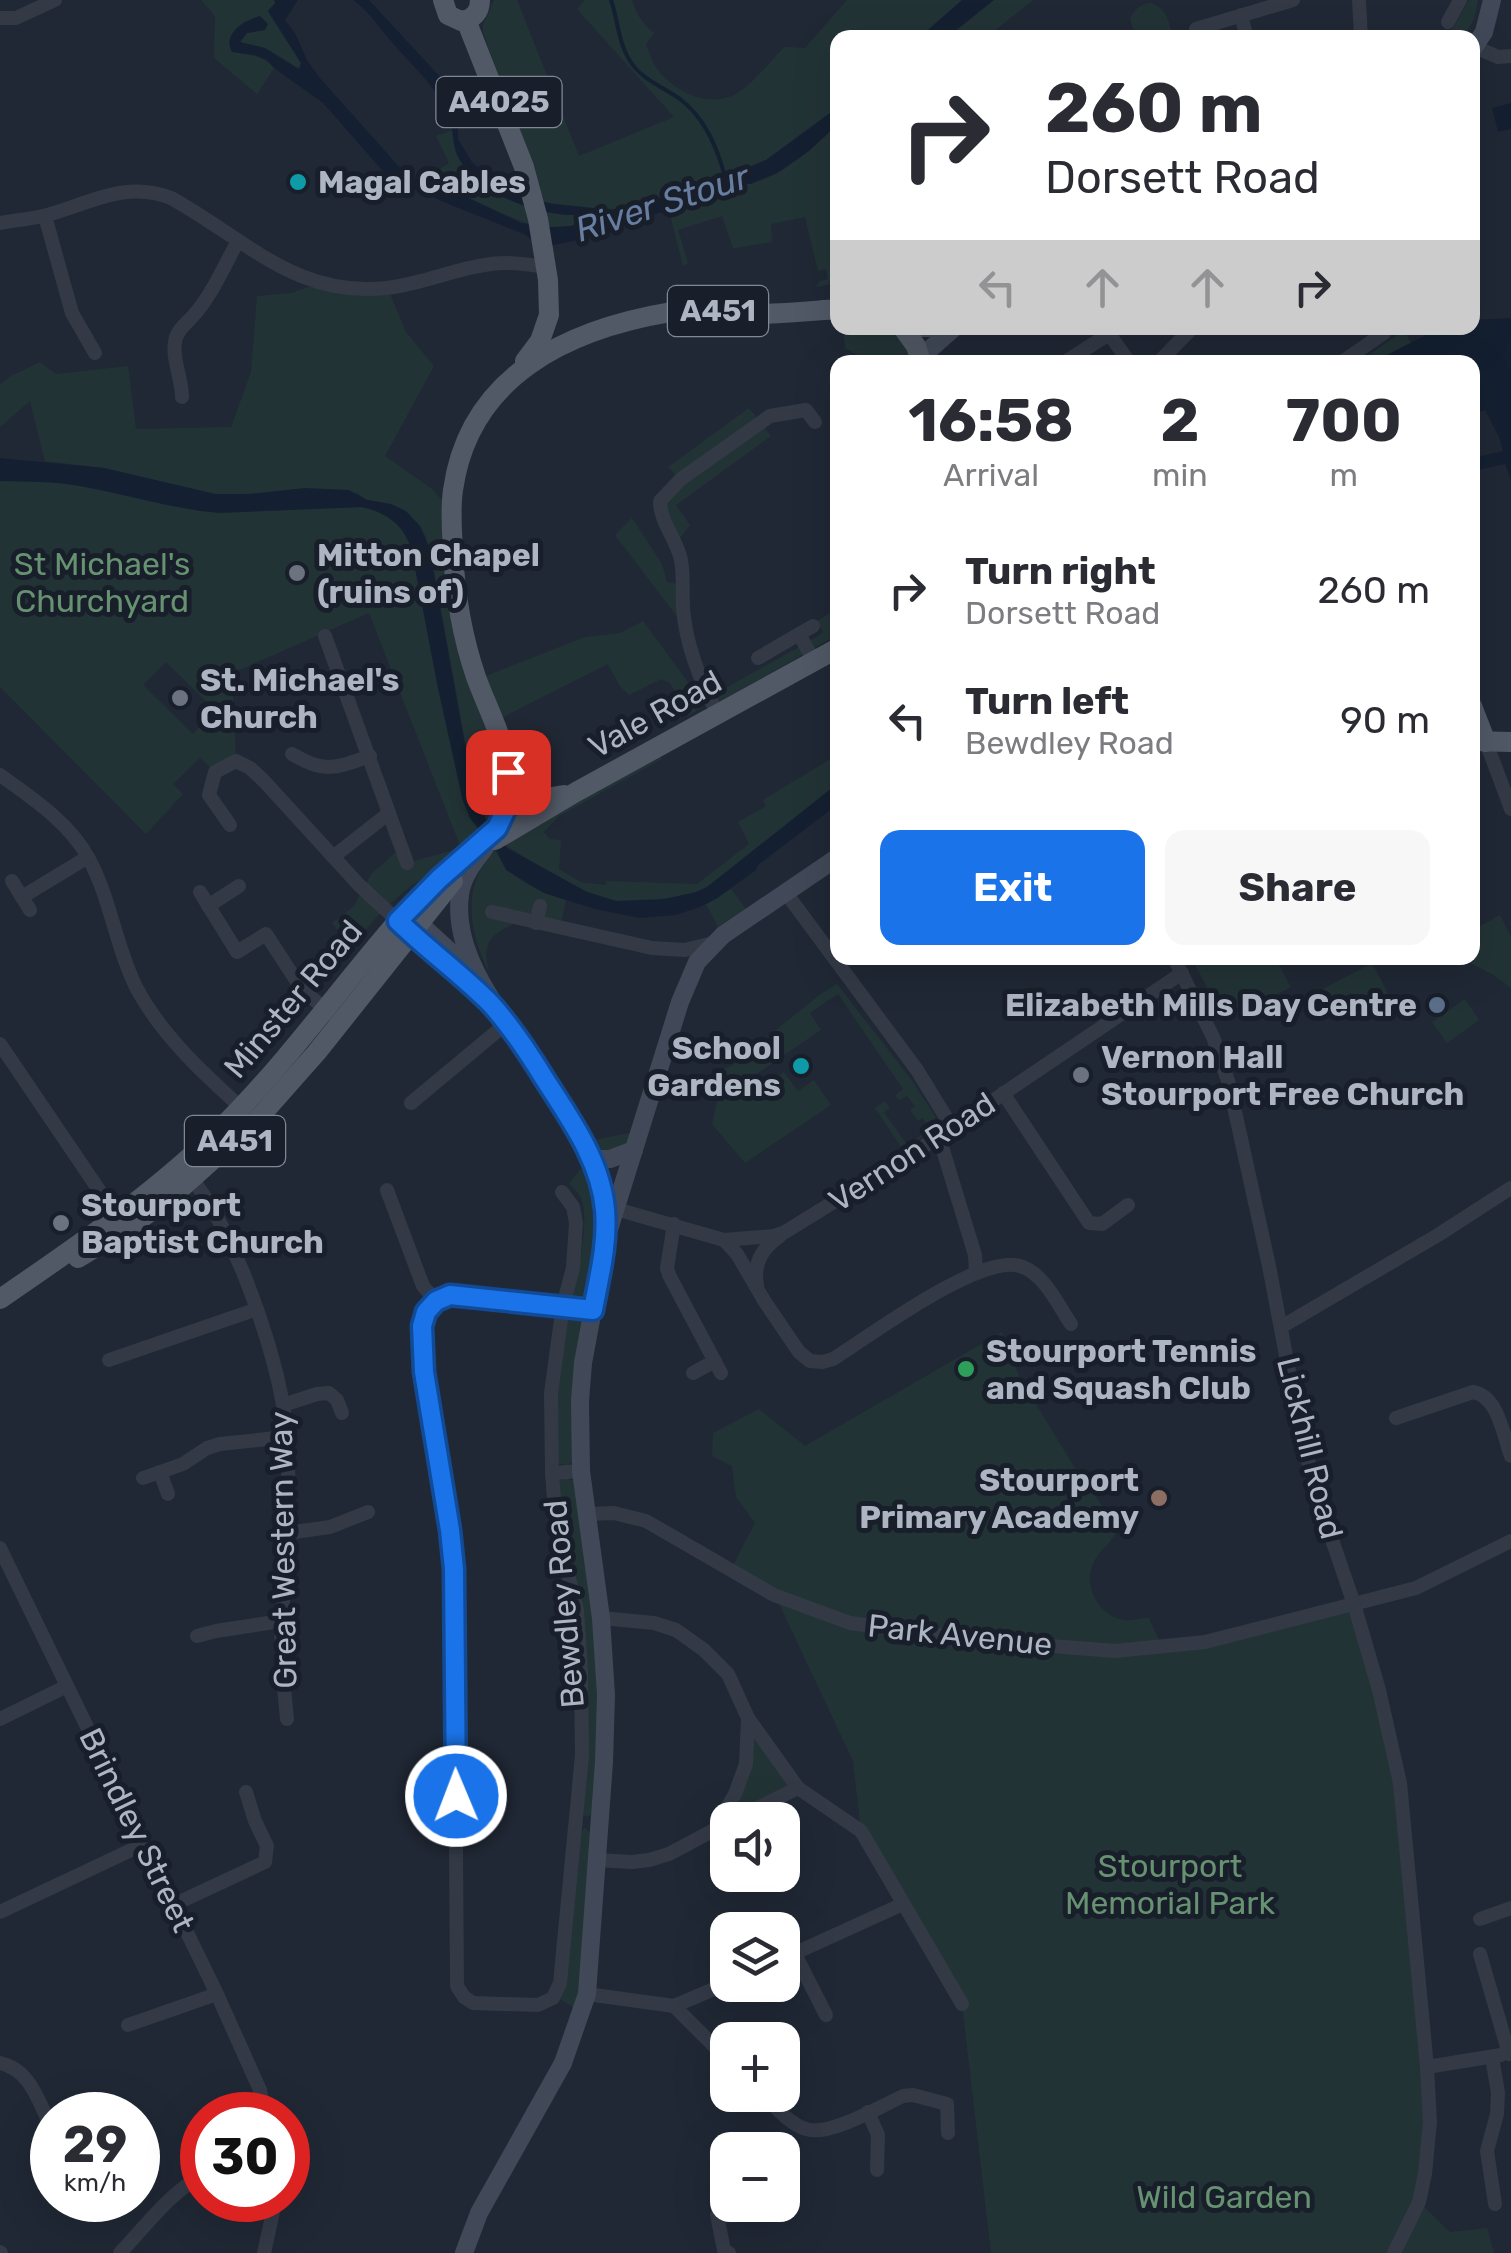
<!DOCTYPE html>
<html lang="en">
<head>
<meta charset="utf-8">
<style>
  :root { --surface:#fff; --page:#f7f7f7; --text:#2b2b33; --muted:#7c7c81; --accent:#1a73e8 }
  body { margin:0; font-family:Rubik,sans-serif; background:var(--page); color:var(--text); height:100vh; display:flex; flex-direction:column; font-size:38px; white-space:nowrap }
  * { box-sizing:border-box; margin:0 }
  p { font-size:32px; color:var(--muted) }
  .icon { flex:none; width:55px; height:55px; fill:none; stroke:currentColor; stroke-width:2; stroke-linecap:round; stroke-linejoin:round }
  .map { position:relative; flex:1; overflow:hidden }
  .details { position:absolute; left:830px; top:355px; width:650px; height:610px; display:flex; flex-direction:column; background:var(--surface); border-radius:20px; box-shadow:0 10px 40px #0002 }
  .details>* { flex:none }
  .hud { position:absolute; left:830px; top:30px; width:650px; height:305px; border-radius:20px; box-shadow:0 10px 40px #0002; background:#fff; color:var(--text); overflow:hidden }
  .controls { position:absolute; left:710px; top:1802px; display:grid; gap:20px }
  .controls a { display:grid; place-items:center; width:90px; height:90px; border-radius:20px; background:var(--surface); box-shadow:0 10px 40px #0002; font-size:50px }
  .speed { position:absolute; left:30px; top:2092px; display:flex; gap:20px; font-size:50px; font-weight:700; text-align:center }
  .speed>* { display:grid; place-content:center; width:130px; height:130px; border-radius:50%; background:var(--surface); box-shadow:0 10px 40px #0002; line-height:1 }
  .speed small { font-size:25px; font-weight:400 }
  .speed .limit { border:15px solid #d22; background:#fff; color:#111 }
  .pin { position:absolute; display:grid; place-items:center; width:85px; height:85px; color:#fff; margin:-42px; border-radius:20px; box-shadow:0 5px 15px #0006 }
  .me { position:absolute; width:110px; margin:-55px; rotate:359deg; stroke-linejoin:round; filter:drop-shadow(0 0 8px #0008) }
  .turn { display:flex; align-items:center; gap:35px; height:210px; padding:0 50px; font-size:45px }
  .turn .icon { width:130px; height:130px; stroke-width:2.5 }
  .turn b { display:block; font-size:70px; line-height:85px }
  .lanes { display:flex; align-items:center; height:95px; padding:0 50px; background:#0003; justify-content:center; gap:50px; direction:ltr }
  .lanes .off { opacity:.35 }
  .eta { display:flex; justify-content:space-evenly; align-items:center; height:170px; text-align:center }
  .eta b { font-size:60px; font-weight:700; line-height:70px }
  .action { display:flex; gap:20px; margin-top:auto; padding:20px 50px }
  .action a { flex:1; height:115px; border-radius:20px; background:var(--accent); color:#fff; font-size:40px; font-weight:700; line-height:115px; text-align:center }
  .action a+a { background:var(--page); color:var(--text) }
  ul { padding:0; list-style:none }
  li { display:flex; align-items:center; gap:30px; height:130px; padding:0 50px }
  li div { flex:1 }
  li b { display:block; font-size:38px }
  li em { font-style:normal }
  .map>svg:first-child { display:block }
  .green { fill:#223336; fill-rule:evenodd }
  .water { fill:#142031 }
  .lines { fill:none; stroke-linecap:round; stroke-linejoin:round }
  .stream { stroke:#142031; stroke-width:4 }
  .street { stroke:#333a46; stroke-width:14 }
  .secondary { stroke:#414958; stroke-width:18 }
  .primary { stroke:#515966; stroke-width:20 }
  .route-casing { stroke:#114b97; stroke-width:25 }
  .route { stroke:#1a73e8; stroke-width:18 }
  .culture-dot { fill:#0f9aa8; stroke:#191f2a; stroke-width:4 }
  .worship-dot { fill:#6b7280; stroke:#191f2a; stroke-width:4 }
  .service-dot { fill:#5c6f8a; stroke:#191f2a; stroke-width:4 }
  .leisure-dot { fill:#2e9e5b; stroke:#191f2a; stroke-width:4 }
  .education-dot { fill:#8d6e63; stroke:#191f2a; stroke-width:4 }
  .labels { text-anchor:middle; stroke-width:10; stroke-linejoin:round; paint-order:stroke }
  .shield { fill:#191f2a; stroke:#818895; stroke-width:2.5 }
  .shield-label { font-size:30px; font-weight:bold; fill:#adb5c3 }
  .poi-label { font-size:32px; font-weight:bold; fill:#adb5c3; stroke:#191f2a; text-anchor:start }
  .park-label { font-size:32px; fill:#669271; stroke:#191f2a }
  .street-label { font-size:32px; fill:#adb5c3; stroke:#191f2a }
  .water-label { font-size:35px; font-style:italic; fill:#677ea1; stroke:#191f2a }
</style>
</head>
<body>
<div class="map">
<svg width="1511" height="2253" viewBox="0 0 1511 2253">
  <rect width="100%" height="100%" fill="#202835"/>
  <g class="green">
    <path d="M201 0H274L276 3 268 12 301 63 299 69 270 51 240 42 247 33 265 30 244 22C235 30 224 39 233 52 249 56 262 54 274 68L257 94 214 58 215 16Z"/>
    <path d="M494 0H517L579 156 674 117 577 9 585 0H632C636 15 643 23 654 33L646 44C649 51 651 59 655 66 672 91 710 111 739 92 756 80 770 62 784 47L805 48 847 0H962L920 37 838 38 837 108 766 160 744 169 726 171 651 202 611 210 543 202 483 32V25Z"/>
    <path d="M994 0H1033L987 37 947 38Z"/>
    <path d="M1469 0H1478L1474 19 1464 37H1445L1455 25Z"/>
    <path d="M1151 3C1167 9 1169 22 1173 37H1153L1133 29 1130 18C1135 10 1140 3 1151 3Z"/>
    <path d="M837 125V152L833 155 838 160 837 283 816 287 820 281 828 279 826 269 818 271 805 217 771 224 772 242 736 248H733L722 216 678 230 688 263 683 266 669 210C690 206 701 194 720 188 730 185 741 185 751 183 785 177 812 146 837 125Z"/>
    <path d="M453 130C453 182 515 207 558 214 568 216 580 214 590 214 554 252 484 201 445 187 438 185 430 183 422 181L449 163 436 136Z"/>
    <path d="M319 283 390 294 406 332 434 366 385 456 432 489 442 500 445 555 494 742 503 798 488 826 474 791 433 564 426 537 420 526 381 502 367 500 357 493 215 494 104 468 45 461 30 401 0 427V384L11 376 40 362 56 374 128 366 136 429 231 427 251 372 257 296 292 293Z"/>
    <path d="M843 328H893L900 334 912 362H870L845 348Z"/>
    <path d="M1404 331 1411 343 1373 362H1363L1374 351Z"/>
    <path d="M749 408 771 436 676 505 690 525 676 543 660 501 680 479 668 467Z"/>
    <path d="M0 469 201 502 328 508 362 507 376 510 395 521 402 528 411 547 438 688 463 801 470 818 480 832 439 868 412 885 384 909 351 946 332 923 354 906 371 874 395 853 407 863 461 848 369 613 237 671 233 695 236 761 215 772 200 758 173 784 183 794 146 834 0 687ZM166 662 215 710 193 734 143 685Z"/>
    <path d="M632 518 662 564 667 582 683 585 679 619 615 535Z"/>
    <path d="M837 609V635L814 648 810 641 823 632 817 621Z"/>
    <path d="M643 621 702 701V707L688 716 670 683 661 679 629 695 619 685 608 664 499 719 483 677 585 637 620 633Z"/>
    <path d="M799 647 804 654 721 701 718 700 715 694Z"/>
    <path d="M837 755V784L721 877 700 891 685 895 650 901H616L587 892 568 883 503 844 515 836 661 757 662 759 559 816 544 832 550 839 561 840 559 869 581 882 605 885 607 881 697 884 749 844 738 822 766 806 763 800Z"/>
    <path d="M496 850C506 878 539 892 566 900L561 923 531 914C503 933 477 931 490 974 469 934 460 884 496 850Z"/>
    <path d="M731 889 746 909 718 927 706 904Z"/>
    <path d="M1500 915 1511 937V988L1492 974 1460 958H1472L1473 930Z"/>
    <path d="M1191 958H1275L1291 987 1226 1021Z"/>
    <path d="M1372 963 1390 997 1341 1022 1323 989Z"/>
    <path d="M837 984 910 1078 935 1116 934 1130 903 1150 875 1108 885 1101 890 1108 884 1112 907 1145 930 1129 923 1118 918 1121 910 1110 915 1106 907 1096 899 1100 895 1095 903 1089 838 994 810 1013 821 1030 745 1082 753 1094 784 1072 798 1091 814 1080 831 1105 745 1163 712 1124 724 1068 730 1067 822 993Z"/>
    <path d="M1465 999 1479 1020 1447 1043 1432 1022Z"/>
    <path d="M633 1132 630 1143 606 1152 596 1151 590 1141Z"/>
    <path d="M582 1167 592 1200 594 1232 602 1240 591 1302 571 1298C578 1277 591 1215 580 1196 577 1191 573 1188 569 1184Z"/>
    <path d="M568 1316 588 1320 576 1458 568 1465 555 1463 554 1393Z"/>
    <path d="M1002 1332 1020 1378 1075 1468 1118 1528C1113 1543 1097 1551 1092 1566 1084 1589 1100 1617 1125 1620 1132 1621 1141 1618 1149 1618L1162 1647 1354 1604 1394 1749 1429 2094 1419 2202 1450 2232 1487 2228 1494 2253H991L962 2004 861 1831 853 1761 775 1595 730 1571 755 1523 736 1497 732 1466 712 1456 713 1433 759 1409 805 1446Z"/>
    <path d="M563 1477 574 1481 596 1618 601 1695 592 1814 587 1817 582 1814 584 1670 559 1526 555 1486Z"/>
    <path d="M748 1718 798 1788 714 1830 735 1794Z"/>
    <path d="M585 1828 592 1834 579 2011 557 1997 579 1834Z"/>
  </g>
  <g class="water">
    <path d="M274 0H298L285 20 295 33 307 60 319 77 410 179 445 187 521 223 552 227 572 226 587 218 590 214C580 214 569 216 559 214 523 209 474 190 457 155 451 140 454 124 447 111 431 80 405 59 384 33 373 19 368 12 353 0H369L444 81 453 101V111L458 119V139L472 162 496 184 527 198 552 204 611 210 651 202 726 171 744 169 766 160 837 108V125L809 151 777 173 762 179 751 184 742 183 717 189 685 207 638 218 582 239 554 245 536 243 524 234 446 203 389 178 323 103 274 68 267 60 255 55 232 52C222 34 244 20 260 16L268 24 265 30 247 33 240 42 265 48 299 69 301 63 268 11 275 3Z"/>
    <path d="M962 0H994L947 37H920Z"/>
    <path d="M1511 103V129L1498 132 1492 108Z"/>
    <path d="M1511 318V480L1505 464 1473 471V458L1503 451 1499 437 1485 410 1473 414V397L1478 395 1473 381 1472 362H1465L1461 356 1444 362H1373L1440 328H1472L1473 320Z"/>
    <path d="M0 458 104 468 215 494H249L305 488 349 490 367 500 391 504 406 511 420 526 429 547 470 772 474 791 488 825 507 848 587 892 616 901 665 899 696 892 707 887 837 784V805L758 865 756 870 716 899 700 907 676 915 639 918 595 909 544 893 506 870 496 850 470 818 463 801 438 688 411 547C402 524 387 513 362 507L219 513C172 509 126 494 79 486 53 481 26 482 0 481Z"/>
  </g>
  <g class="lines">
    <path class="stream" d="M611 0C618 20 618 42 630 61 641 79 663 87 680 99 704 117 716 145 724 173"/>
    <g class="street">
      <path d="M1359 0 1361 38"/>
      <path d="M1241 15 1247 38"/>
      <path d="M0 18H16L55 0"/>
      <path d="M1448 22 1460 0"/>
      <path d="M1196 29 1293 0"/>
      <path d="M1475 47 1498 57 1511 56"/>
      <path d="M45 216 72 313 95 353"/>
      <path d="M0 223C16 220 32 219 47 215 90 203 127 180 171 198 247 240 299 301 394 287 425 282 454 270 484 265 505 261 526 264 546 267"/>
      <path d="M1105 328 1129 362"/>
      <path d="M1065 362 1109 334"/>
      <path d="M1159 362 1192 328"/>
      <path d="M1342 362 1384 333 1385 328"/>
      <path d="M182 397C182 379 172 359 175 342 176 331 186 324 193 316 212 295 224 266 238 241"/>
      <path d="M799 634 814 661"/>
      <path d="M325 636 407 863"/>
      <path d="M758 658 813 626"/>
      <path d="M718 714C701 683 686 644 683 608 682 592 684 576 681 560 677 539 660 523 660 501L681 479 770 416 806 410 815 422"/>
      <path d="M1486 742 1511 809"/>
      <path d="M292 754C325 774 335 768 370 756"/>
      <path d="M0 775C32 798 70 823 89 859 111 900 116 948 137 989 165 1041 213 1082 256 1121"/>
      <path d="M230 825 209 795 215 772 236 761 250 768 264 781 359 885 398 921"/>
      <path d="M333 857 389 813"/>
      <path d="M12 881 30 910"/>
      <path d="M200 892 237 952 266 934 303 991 332 1014"/>
      <path d="M786 893 917 1070 952 1127"/>
      <path d="M22 897 88 857"/>
      <path d="M208 906 239 886"/>
      <path d="M492 912 652 948 685 950 713 943"/>
      <path d="M536 923 540 906"/>
      <path d="M1174 958 1213 1037 1229 1084 1269 1266 1298 1419 1316 1493 1354 1604 1379 1690 1400 1783 1427 2067 1430 2122 1425 2174 1419 2202 1394 2253"/>
      <path d="M0 1044 120 1221"/>
      <path d="M1003 1093 1089 1223 1102 1224 1128 1205"/>
      <path d="M411 1103 507 1023"/>
      <path d="M939 1137 975 1255 976 1273"/>
      <path d="M187 1173C213 1203 227 1236 243 1272 260 1315 275 1359 283 1405 294 1472 285 1551 282 1619 280 1653 284 1686 287 1719"/>
      <path d="M387 1190 423 1286 436 1301"/>
      <path d="M562 1192 573 1207 576 1223 573 1268 563 1305 551 1393 552 1473 556 1526 577 1610 581 1671 582 1755 560 1983 553 1998 538 2005 473 2003 464 1997 457 1986 454 1569C453 1556 452 1543 450 1530 445 1490 410 1341 426 1313 431 1303 441 1299 450 1295L593 1310"/>
      <path d="M616 1209 724 1240 774 1236 785 1232 939 1137 1182 973"/>
      <path d="M674 1224 667 1268 669 1275 721 1373"/>
      <path d="M724 1240 737 1254 765 1302 799 1352 810 1361 822 1362 833 1359C870 1336 979 1254 1020 1266 1044 1273 1058 1305 1071 1324"/>
      <path d="M757 1285C753 1263 763 1247 780 1236"/>
      <path d="M1281 1327 1438 1235 1511 1188"/>
      <path d="M109 1360 257 1309"/>
      <path d="M693 1373 715 1361"/>
      <path d="M283 1405 317 1394 329 1393 337 1400 342 1413"/>
      <path d="M1396 1418 1473 1392C1498 1396 1503 1434 1511 1456"/>
      <path d="M160 1472 168 1494"/>
      <path d="M552 1473 581 1471"/>
      <path d="M143 1478 183 1464 207 1448 220 1444 286 1437"/>
      <path d="M587 1514 614 1513 646 1521 774 1595 850 1623 974 1640 1115 1651 1205 1642 1416 1588 1511 1541"/>
      <path d="M287 1533 330 1527 368 1512"/>
      <path d="M0 1548 217 1994 260 2090 265 2115"/>
      <path d="M197 1636 216 1631 281 1621"/>
      <path d="M748 1718 798 1788 861 1831 962 2004"/>
      <path d="M0 1719 67 1686"/>
      <path d="M733 1820 798 1788"/>
      <path d="M596 1860 632 1862 649 1860 669 1854 714 1830 735 1794 746 1764 748 1718 728 1674 704 1650 676 1630 654 1623 601 1618"/>
      <path d="M173 1905 265 1862 267 1846 255 1821 246 1792"/>
      <path d="M0 1912 144 1844"/>
      <path d="M1480 1919 1511 1908"/>
      <path d="M795 1954 826 2015"/>
      <path d="M1480 1954 1509 2054"/>
      <path d="M782 1959 903 1904"/>
      <path d="M587 1994 674 2006 728 1983"/>
      <path d="M674 2006 728 2060"/>
      <path d="M128 2025 217 1994"/>
      <path d="M1492 2057 1498 2093 1497 2114 1487 2151 1495 2204"/>
      <path d="M0 2063C30 2069 39 2102 51 2127"/>
      <path d="M1427 2067 1501 2055"/>
      <path d="M763 2095C775 2107 790 2124 806 2129 829 2137 881 2106 903 2096L913 2095 947 2104 948 2133"/>
      <path d="M868 2112 878 2135 877 2170"/>
      <path d="M717 2215 724 2250 729 2253"/>
      <path d="M0 2252 1 2253"/>
      <path d="M120 2253C145 2227 170 2192 202 2176"/>
      <path d="M264 2253 273 2212V2200"/>
    </g>
    <g class="secondary">
      <path d="M1472 50 1484 32 1492 0"/>
      <path d="M920 328H944"/>
      <path d="M921 362 929 350 954 328"/>
      <path d="M485 848C474 862 462 877 460 895 453 946 488 996 516 1036 555 1091 606 1159 606 1228"/>
      <path d="M411 916 465 965"/>
      <path d="M401 924 486 1000"/>
      <path d="M591 1159H610L634 1150"/>
      <path d="M464 2253 479 2213 563 2063 587 1994 604 1762 606 1695 601 1618 581 1471 580 1401 583 1363 606 1239 680 1002 697 962 723 935 838 857"/>
    </g>
    <g class="primary">
      <path d="M443 0 448 15 461 21C473 20 480 12 480 0"/>
      <path d="M466 20 524 167 538 219 548 280 549 315 540 341 525 361"/>
      <path d="M903 328 916 346 921 362"/>
      <path d="M1472 706 1486 742"/>
      <path d="M1473 741 1511 742"/>
      <path d="M510 768C520 800 533 801 564 795"/>
      <path d="M495 840 576 792 838 648"/>
      <path d="M78 1258 126 1229 172 1196 256 1121 317 1052 453 881"/>
      <path d="M0 1299C79 1245 161 1189 229 1120 290 1058 340 988 397 922 427 888 463 859 497 828 529 781 492 722 476 677 462 636 455 594 453 551 452 530 450 510 453 490 469 375 569 329 671 312 699 308 726 313 754 314 782 314 810 311 838 309"/>
    </g>
  </g>
  <g class="lines">
    <g class="route-casing">
      <path id="route" d="M456 1796 454 1569 450 1530 424 1372 422 1326 426 1312 436 1301 450 1295 593 1310C599 1277 608 1244 605 1210 601 1161 570 1119 544 1078 528 1052 511 1026 490 1003 461 974 428 950 398 921L439 879 497 828 507 807 508 772"/>
    </g>
    <use href="#route" class="route"/>
  </g>
  <g class="culture-dot">
    <circle cx="298" cy="182" r="10"/>
    <circle cx="801" cy="1066" r="10"/>
  </g>
  <g class="worship-dot">
    <circle cx="297" cy="573" r="10"/>
    <circle cx="180" cy="698" r="10"/>
    <circle cx="1081" cy="1075" r="10"/>
    <circle cx="61" cy="1223" r="10"/>
  </g>
  <circle class="service-dot" cx="1437" cy="1005" r="10"/>
  <circle class="leisure-dot" cx="966" cy="1369" r="10"/>
  <circle class="education-dot" cx="1159" cy="1498" r="10"/>
  <g class="labels">
    <g class="shield">
      <rect x="436.5" y="77" width="125" height="50" rx="8"/>
      <rect x="668" y="286" width="100" height="50" rx="8"/>
      <rect x="185" y="1116" width="100" height="50" rx="8"/>
    </g>
    <g class="shield-label">
      <text x="499" y="112">A4025</text>
      <text x="718" y="321">A451</text>
      <text x="235" y="1151">A451</text>
    </g>
    <g class="poi-label">
      <text x="318" y="193">Magal Cables</text>
      <text x="317" y="566">Mitton Chapel<tspan x="317" dy="37">(ruins of)</tspan></text>
      <text x="200" y="691">St. Michael's<tspan x="200" dy="37">Church</tspan></text>
      <text x="1417" y="1016" text-anchor="end">Elizabeth Mills Day Centre</text>
      <text x="781" y="1059" text-anchor="end">School<tspan x="781" dy="37">Gardens</tspan></text>
      <text x="1101" y="1068">Vernon Hall<tspan x="1101" dy="37">Stourport Free Church</tspan></text>
      <text x="81" y="1216">Stourport<tspan x="81" dy="37">Baptist Church</tspan></text>
      <text x="986" y="1362">Stourport Tennis<tspan x="986" dy="37">and Squash Club</tspan></text>
      <text x="1139" y="1491" text-anchor="end">Stourport<tspan x="1139" dy="37">Primary Academy</tspan></text>
    </g>
    <g class="park-label">
      <text x="102" y="575">St Michael's<tspan x="102" dy="37">Churchyard</tspan></text>
      <text x="1170" y="1877">Stourport<tspan x="1170" dy="37">Memorial Park</tspan></text>
      <text x="1224" y="2208">Wild Garden</text>
    </g>
    <g class="street-label">
      <text transform="translate(655 714) rotate(-29)" y="11">Vale Road</text>
      <text transform="translate(293 999) rotate(-50)" y="11">Minster Road</text>
      <text transform="translate(912 1152) rotate(-33)" y="11">Vernon Road</text>
      <text transform="translate(1310 1448) rotate(76)" y="11">Lickhill Road</text>
      <text transform="translate(283 1550) rotate(-91)" y="11">Great Western Way</text>
      <text transform="translate(564 1604) rotate(-95)" y="11">Bewdley Road</text>
      <text transform="translate(960 1635) rotate(6)" y="11">Park Avenue</text>
      <text transform="translate(137 1830) rotate(64)" y="11">Brindley Street</text>
    </g>
    <g class="water-label">
      <text transform="translate(662 203) rotate(-18)" y="12">River Stour</text>
    </g>
  </g>
</svg>
<div class="controls">
<a><svg class="icon" aria-label="sound" viewBox="0 0 24 24"><path d="M4 9h4l5-4v14l-5-4H4zM17 9q2 3 0 6"/></svg></a>
<a><svg class="icon" aria-label="layers" viewBox="0 0 24 24"><path d="M12 4l9 5-9 5-9-5zM3 14l9 5 9-5"/></svg></a>
<a>+</a>
<a>−</a>
</div>
<div class="speed"><div>29<small>km/h</small></div><div class="limit">30</div></div>
<div class="pin" style="left:508px;top:772px;background:#d93025"><svg class="icon" aria-label="arrive" viewBox="0 0 24 24"><path d="M6 21V4h12l-3 4 3 4H6"/></svg></div>
<svg class="me" style="left:456px;top:1796px" viewBox="-20 -20 40 40"><circle r="17" fill="#1a73e8" stroke="#fff" stroke-width="3"/><path d="M0-11L8 9 0 5-8 9z" fill="#fff"/></svg>
<div class="hud">
<div class="turn"><svg class="icon" aria-label="right" viewBox="0 0 24 24"><path d="M7 20v-9h11M14 6l5 5-5 5"/></svg><div><b>260 m</b>Dorsett Road</div></div>
<div class="lanes"><svg class="icon off" aria-label="left" viewBox="0 0 24 24"><path d="M17 20v-9H6M10 6l-5 5 5 5"/></svg><svg class="icon off" aria-label="ahead" viewBox="0 0 24 24"><path d="M12 20V5M6 11l6-6 6 6"/></svg><svg class="icon off" aria-label="ahead" viewBox="0 0 24 24"><path d="M12 20V5M6 11l6-6 6 6"/></svg><svg class="icon" aria-label="right" viewBox="0 0 24 24"><path d="M7 20v-9h11M14 6l5 5-5 5"/></svg></div>
</div>
<section class="details">
<div class="eta">
<div><b>16:58</b><p>Arrival</p></div>
<div><b>2</b><p>min</p></div>
<div><b>700</b><p>m</p></div>
</div>
<ul>
<li><svg class="icon" aria-label="right" viewBox="0 0 24 24"><path d="M7 20v-9h11M14 6l5 5-5 5"/></svg><div><b>Turn right</b><p>Dorsett Road</p></div><em>260 m</em></li>
<li><svg class="icon" aria-label="left" viewBox="0 0 24 24"><path d="M17 20v-9H6M10 6l-5 5 5 5"/></svg><div><b>Turn left</b><p>Bewdley Road</p></div><em>90 m</em></li>
</ul>
<div class="action"><a>Exit</a><a>Share</a></div>
</section>
</div>
</body>
</html>
